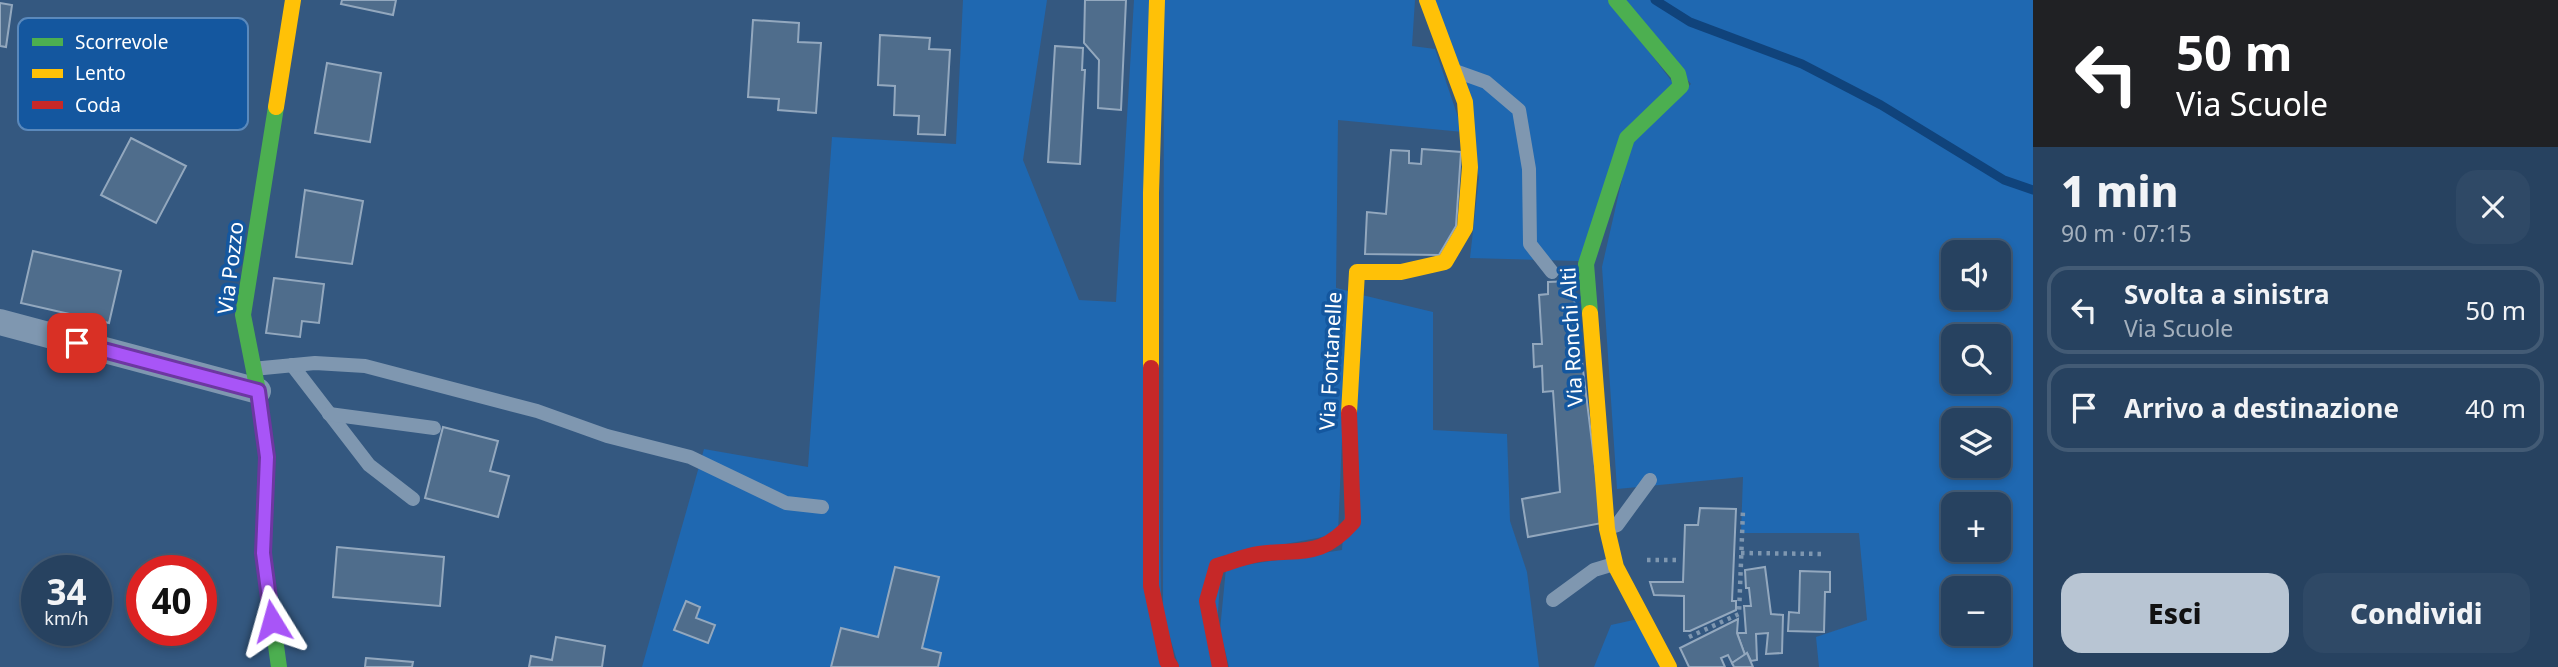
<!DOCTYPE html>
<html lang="it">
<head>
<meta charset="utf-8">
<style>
  :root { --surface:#274260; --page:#2f4966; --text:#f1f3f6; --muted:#a4b0bd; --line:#435b75; --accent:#b8c5d3 }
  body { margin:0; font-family:"Noto Sans",sans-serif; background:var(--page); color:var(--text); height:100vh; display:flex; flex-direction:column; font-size:26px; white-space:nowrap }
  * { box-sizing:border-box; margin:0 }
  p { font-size:23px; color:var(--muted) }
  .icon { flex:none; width:38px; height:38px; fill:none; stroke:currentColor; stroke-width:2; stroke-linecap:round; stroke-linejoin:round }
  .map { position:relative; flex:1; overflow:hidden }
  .drawer { display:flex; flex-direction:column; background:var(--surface); width:525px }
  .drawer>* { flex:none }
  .top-card { background:#202124; color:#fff; overflow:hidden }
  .buttons { position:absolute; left:1941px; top:240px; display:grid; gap:14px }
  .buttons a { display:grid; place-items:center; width:70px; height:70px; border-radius:14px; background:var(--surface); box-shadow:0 4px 10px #0003,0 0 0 2px var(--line); font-size:35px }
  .speed { position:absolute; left:21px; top:555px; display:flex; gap:14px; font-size:35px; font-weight:700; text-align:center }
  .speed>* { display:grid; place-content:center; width:91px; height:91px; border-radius:50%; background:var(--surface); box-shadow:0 4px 10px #0003,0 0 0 2px var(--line); line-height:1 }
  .speed small { font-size:18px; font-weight:400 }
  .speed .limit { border:10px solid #d22; background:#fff; color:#111 }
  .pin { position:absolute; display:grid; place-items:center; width:60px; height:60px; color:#fff; margin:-30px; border-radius:14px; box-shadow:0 4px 10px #0006 }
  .me { position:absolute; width:77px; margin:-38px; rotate:352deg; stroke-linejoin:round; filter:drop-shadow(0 0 5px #0008) }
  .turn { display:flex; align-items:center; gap:24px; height:147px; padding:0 28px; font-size:32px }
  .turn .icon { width:91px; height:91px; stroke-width:2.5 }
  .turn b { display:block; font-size:49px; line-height:60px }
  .round { display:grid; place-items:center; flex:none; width:74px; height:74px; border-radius:21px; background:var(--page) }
  .head { display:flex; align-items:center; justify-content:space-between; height:119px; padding:0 28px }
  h1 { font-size:42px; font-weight:800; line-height:52px }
  .cta { display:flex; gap:14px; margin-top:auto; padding:14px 28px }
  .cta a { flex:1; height:80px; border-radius:21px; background:var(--accent); color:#111; font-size:28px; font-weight:800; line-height:80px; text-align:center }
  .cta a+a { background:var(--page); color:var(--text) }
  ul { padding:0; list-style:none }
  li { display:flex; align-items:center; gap:21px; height:88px; margin:0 14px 10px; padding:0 14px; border:4px solid var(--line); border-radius:21px }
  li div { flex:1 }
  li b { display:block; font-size:26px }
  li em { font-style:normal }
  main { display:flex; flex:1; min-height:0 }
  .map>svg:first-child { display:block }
  .green { fill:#1f68b1; fill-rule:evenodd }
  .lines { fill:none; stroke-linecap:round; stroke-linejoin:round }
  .stream { stroke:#10437b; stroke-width:9 }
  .building { fill:#4f6d8c; stroke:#93a8be; stroke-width:2 }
  .path { stroke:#7f97b0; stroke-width:4.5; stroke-dasharray:3.5 5; stroke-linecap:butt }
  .lane { stroke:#7f97b0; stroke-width:14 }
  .street { stroke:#7f97b0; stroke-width:26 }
  .fast { stroke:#4caf50; stroke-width:16 }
  .slow { stroke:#ffc107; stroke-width:16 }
  .jam { stroke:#c62828; stroke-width:16 }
  .route-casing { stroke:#6d37a1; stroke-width:18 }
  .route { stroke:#a855f7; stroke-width:12 }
  .labels { text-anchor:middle; stroke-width:7; stroke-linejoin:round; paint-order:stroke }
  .street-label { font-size:21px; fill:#fff; stroke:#14579f }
  .key { fill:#14579f; stroke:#5a89bc; stroke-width:2 }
  .key-label { font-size:19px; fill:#fff }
</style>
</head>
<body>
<main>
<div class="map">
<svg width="2033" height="667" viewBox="0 0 2033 667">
  <rect width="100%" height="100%" fill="#345880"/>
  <g class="green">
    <path d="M963 0H1047L1023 160 1079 300 1116 302 1134 0H1152L1162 667H642L704 449 808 467 832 137 956 144Z"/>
    <path d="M1164 0H1415L1412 46 1435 49 1463 132 1338 120 1336 288 1348 291 1338 534 1222 556 1214 667H1179L1163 615Z"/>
    <path d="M1433 0H1610L1673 83 1579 261 1470 258 1479 177Z"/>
    <path d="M1623 0H2033V667H1819L1816 637 1867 620 1859 533H1741L1743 477 1617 489 1602 267 1631 140 1691 84ZM1953 252H1998V298H1953ZM1953 336H1998V382H1953ZM1953 420H1998V466H1953ZM1953 504H1998V550H1953ZM1953 588H1998V634H1953Z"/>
    <path d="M1362 295 1433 312V430L1507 434 1510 521 1527 572 1539 667H1229L1220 630 1226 568 1342 550Z"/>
    <path d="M1638 619 1665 667H1594L1611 625Z"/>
  </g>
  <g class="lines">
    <path class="stream" d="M1655 0 1690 22 1802 64 1881 105 2004 180 2033 190"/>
  </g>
  <g class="building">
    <path d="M342 0H396L393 15 341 4Z"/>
    <path d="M1085 0H1126L1121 110 1098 108 1099 60 1084 43Z"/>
    <path d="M0 3 12 5 6 47 0 46Z"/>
    <path d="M753 20 799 23 798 42 821 43 816 113 778 110 779 99 748 97Z"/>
    <path d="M880 35 930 38 929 49 950 50 945 135 918 134 919 116 894 115 895 86 878 85Z"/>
    <path d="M1055 46 1083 48 1082 70H1085L1080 164 1048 162Z"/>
    <path d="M327 63 381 73 370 142 315 133Z"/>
    <path d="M131 138 186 166 156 223 101 195Z"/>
    <path d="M1422 149 1461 152 1456 226 1439 255 1365 254 1367 212 1386 214 1391 150 1409 151V163L1421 164Z"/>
    <path d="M305 190 363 201 352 264 296 257Z"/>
    <path d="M33 251 121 271 109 323 21 303Z"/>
    <path d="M274 278 324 284 319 323 302 321 300 337 266 333Z"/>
    <path d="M1572 281 1602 523 1528 537 1522 499 1560 492 1553 391 1543 392 1542 366 1534 367 1533 344H1542L1539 295 1548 294V282Z"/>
    <path d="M443 427 498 441 490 471 509 476 498 517 425 498Z"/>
    <path d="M1700 508 1736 509 1732 601H1736V610L1690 631H1684V596L1654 595 1650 582H1683L1685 525H1698Z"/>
    <path d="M337 547 444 557 440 606 333 597Z"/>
    <path d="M895 567 939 577 922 648 941 653 938 667H831L841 628 878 637Z"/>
    <path d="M1765 567 1771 614 1783 615 1782 653 1766 654 1768 633 1756 634 1757 660 1751 661 1747 653 1745 655 1737 633H1746L1744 606H1751L1749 588H1746L1745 570Z"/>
    <path d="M1800 571 1830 572V592H1825L1824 632 1788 631 1789 612 1799 613Z"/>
    <path d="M686 601 700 607 696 618 715 625 708 643 674 630Z"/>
    <path d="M1738 619 1737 633 1745 655 1732 663 1728 655 1721 658 1725 667H1689L1680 648Z"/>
    <path d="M556 637 605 646 602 667H529L531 656 552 660Z"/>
    <path d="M1747 653 1753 667H1734L1732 663Z"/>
    <path d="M366 658 413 662 412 667H365Z"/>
  </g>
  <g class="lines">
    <g class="path">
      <path d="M1741 553 1826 554"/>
      <path d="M1647 560H1678"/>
      <path d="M1689 637 1739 614 1743 510"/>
    </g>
    <g class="lane">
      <path d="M1458 72 1486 82 1519 110 1529 169 1530 244 1552 272"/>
      <path d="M292 365 369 465 413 499"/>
      <path d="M253 369 315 363 365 366 537 411 607 436 690 457 786 503 822 507"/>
      <path d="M329 414 434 428"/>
      <path d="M1611 527 1617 525 1650 480"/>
      <path d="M1553 600 1594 570 1614 564"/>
    </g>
    <path class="street" d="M0 322 258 391"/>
    <g class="fast">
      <path d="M276 107 243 315 258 391 267 457 263 553 279 667"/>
      <path d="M1590 313 1586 264 1627 138 1681 86 1678 74 1616 0"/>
    </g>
    <g class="slow">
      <path d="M276 107 293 0"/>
      <path d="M1590 313 1607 529 1616 567 1669 667"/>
      <path d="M1151 368V193L1157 0"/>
      <path d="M1349 413 1357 272H1401L1445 262 1465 228 1470 167 1465 102 1427 0"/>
    </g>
    <g class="jam">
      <path d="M1151 368V586L1167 661 1171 667"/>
      <path d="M1220 667 1207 601 1217 566C1231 562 1245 556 1259 554 1303 548 1320 559 1353 522L1349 413"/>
    </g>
  </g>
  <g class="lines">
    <g class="route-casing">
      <path id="route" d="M77 343 258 391 267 457 263 553 272 621"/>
    </g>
    <use href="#route" class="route"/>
  </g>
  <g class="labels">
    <g class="street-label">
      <text transform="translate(231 268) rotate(-83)" y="7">Via Pozzo</text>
      <text transform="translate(1572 337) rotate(-93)" y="7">Via Ronchi Alti</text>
      <text transform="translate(1331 361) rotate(-87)" y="7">Via Fontanelle</text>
    </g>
  </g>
  <rect x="18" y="18" width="230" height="112" rx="10" class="key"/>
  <rect x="32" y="38" width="31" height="8" fill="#4caf50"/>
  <rect x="32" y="69" width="31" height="9" fill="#ffc107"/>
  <rect x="32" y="101" width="31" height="8" fill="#c62828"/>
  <g class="key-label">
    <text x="75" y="49">Scorrevole</text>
    <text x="75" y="80">Lento</text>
    <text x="75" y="112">Coda</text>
  </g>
</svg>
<div class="buttons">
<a><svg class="icon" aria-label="sound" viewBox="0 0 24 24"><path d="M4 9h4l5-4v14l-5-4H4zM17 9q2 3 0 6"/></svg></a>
<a><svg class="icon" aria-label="search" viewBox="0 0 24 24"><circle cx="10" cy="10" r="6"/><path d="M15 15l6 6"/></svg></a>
<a><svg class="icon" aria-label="layers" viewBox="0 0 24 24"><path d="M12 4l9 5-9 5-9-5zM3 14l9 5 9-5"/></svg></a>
<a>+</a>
<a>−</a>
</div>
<div class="speed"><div>34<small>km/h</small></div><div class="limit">40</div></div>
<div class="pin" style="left:77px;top:343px;background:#d93025"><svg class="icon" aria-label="arrive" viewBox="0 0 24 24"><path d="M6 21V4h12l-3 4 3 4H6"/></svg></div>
<svg class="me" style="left:272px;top:621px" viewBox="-20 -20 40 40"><path d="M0-17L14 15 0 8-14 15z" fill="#a855f7" stroke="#fff" stroke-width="4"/></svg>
</div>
<section class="drawer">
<div class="top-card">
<div class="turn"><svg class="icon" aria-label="left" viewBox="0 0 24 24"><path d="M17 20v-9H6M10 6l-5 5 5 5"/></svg><div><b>50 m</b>Via Scuole</div></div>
</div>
<div class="head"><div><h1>1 min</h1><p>90 m · 07:15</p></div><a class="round"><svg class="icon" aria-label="close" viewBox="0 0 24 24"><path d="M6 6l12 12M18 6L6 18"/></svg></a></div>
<ul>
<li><svg class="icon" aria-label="left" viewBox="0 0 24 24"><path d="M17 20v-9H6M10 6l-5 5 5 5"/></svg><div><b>Svolta a sinistra</b><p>Via Scuole</p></div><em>50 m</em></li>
<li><svg class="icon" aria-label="arrive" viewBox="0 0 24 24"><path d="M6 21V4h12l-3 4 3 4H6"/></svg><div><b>Arrivo a destinazione</b></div><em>40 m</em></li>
</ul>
<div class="cta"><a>Esci</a><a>Condividi</a></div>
</section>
</main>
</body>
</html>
